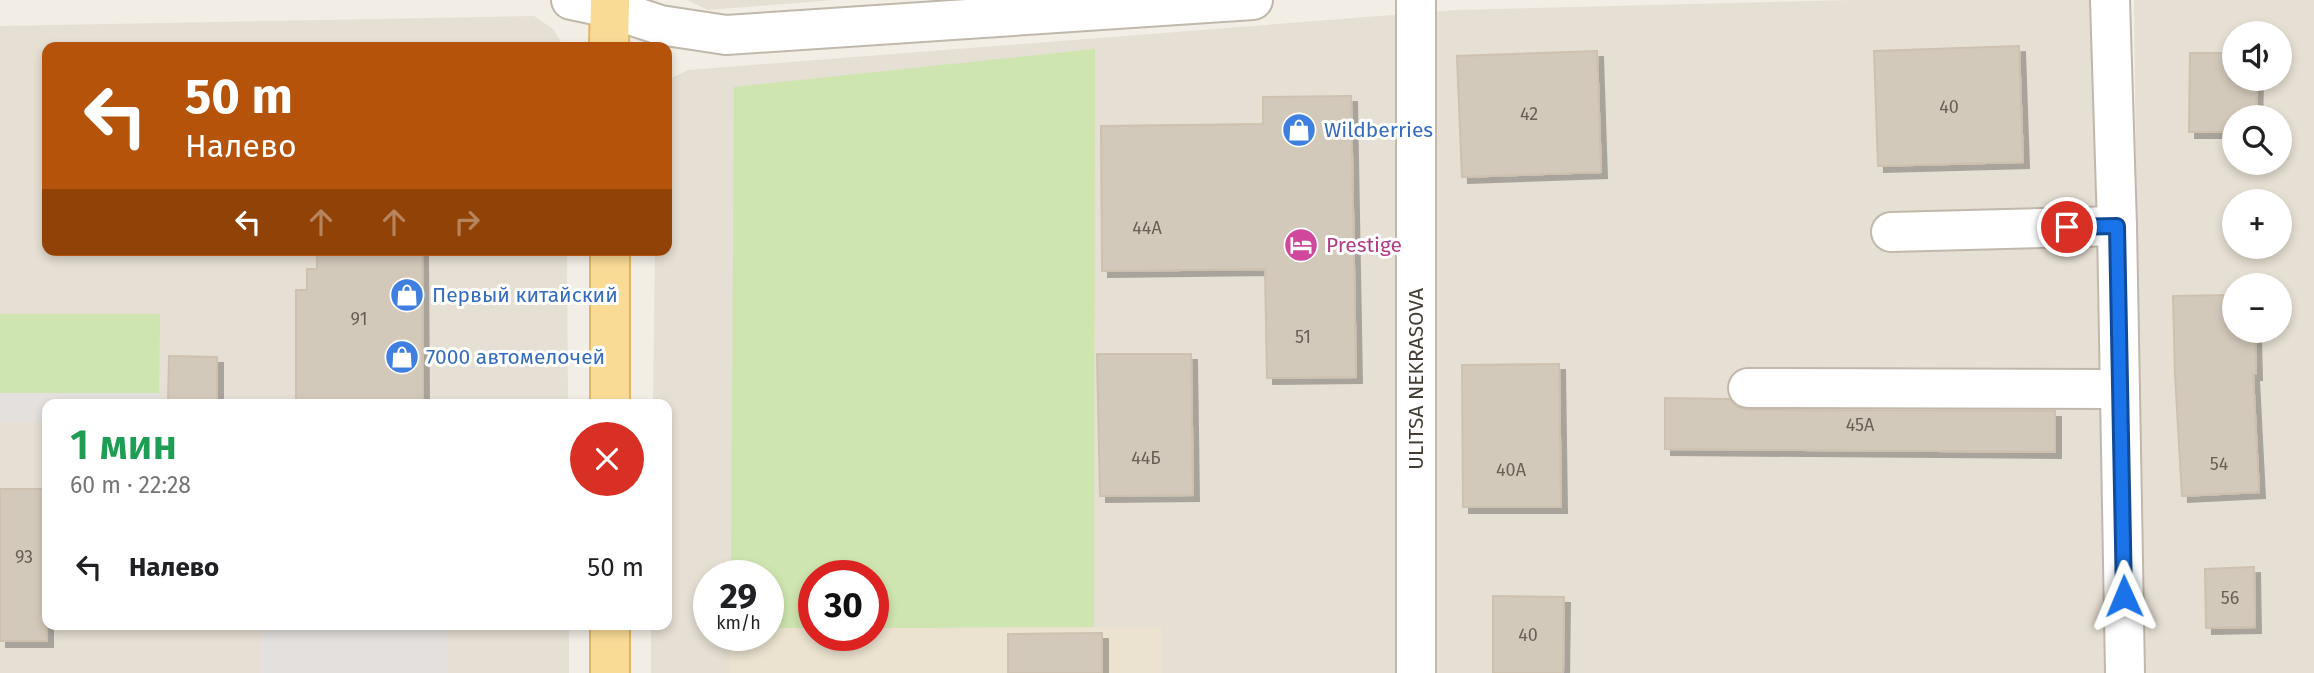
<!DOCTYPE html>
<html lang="ru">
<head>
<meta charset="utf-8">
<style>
  :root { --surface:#fff; --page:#f6f6f6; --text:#202124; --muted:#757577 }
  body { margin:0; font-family:"Fira Sans",sans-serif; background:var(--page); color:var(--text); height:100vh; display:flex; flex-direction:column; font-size:26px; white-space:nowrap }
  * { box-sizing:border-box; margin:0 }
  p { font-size:23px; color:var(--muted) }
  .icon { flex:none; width:38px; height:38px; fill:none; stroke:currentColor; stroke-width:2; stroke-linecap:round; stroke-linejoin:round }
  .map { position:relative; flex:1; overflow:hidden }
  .drawer { position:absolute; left:42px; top:399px; width:630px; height:231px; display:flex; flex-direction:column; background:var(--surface); border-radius:14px; box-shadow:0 4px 10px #0003 }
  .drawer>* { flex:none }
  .banner { position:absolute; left:42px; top:42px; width:630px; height:214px; border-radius:14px; box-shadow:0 4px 10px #0003; background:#b45309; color:#fff; overflow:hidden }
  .buttons { position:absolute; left:2222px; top:21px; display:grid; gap:14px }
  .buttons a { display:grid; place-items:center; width:70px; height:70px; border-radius:50%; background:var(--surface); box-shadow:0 4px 10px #0003; font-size:35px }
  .speed { position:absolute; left:693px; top:560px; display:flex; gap:14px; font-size:35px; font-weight:700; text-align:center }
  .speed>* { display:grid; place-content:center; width:91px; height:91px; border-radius:50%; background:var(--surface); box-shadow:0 4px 10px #0003; line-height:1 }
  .speed small { font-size:18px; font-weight:400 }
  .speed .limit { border:10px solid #d22; background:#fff; color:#111 }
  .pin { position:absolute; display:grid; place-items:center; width:60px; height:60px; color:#fff; margin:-30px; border:4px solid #fff; border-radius:50%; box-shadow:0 2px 7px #0007 }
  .me { position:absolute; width:77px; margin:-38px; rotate:359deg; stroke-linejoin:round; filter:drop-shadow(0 0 5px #0008) }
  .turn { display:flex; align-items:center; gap:24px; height:147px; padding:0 28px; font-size:32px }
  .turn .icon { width:91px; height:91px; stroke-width:2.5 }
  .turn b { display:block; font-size:49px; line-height:60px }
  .lanes { display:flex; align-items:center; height:66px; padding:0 28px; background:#0003; justify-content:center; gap:35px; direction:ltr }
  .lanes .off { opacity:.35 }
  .round { display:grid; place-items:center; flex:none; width:74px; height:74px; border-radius:37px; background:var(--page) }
  .headline { display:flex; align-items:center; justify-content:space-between; height:119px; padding:0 28px }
  h1 { font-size:42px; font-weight:600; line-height:52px; color:#1e9e55 }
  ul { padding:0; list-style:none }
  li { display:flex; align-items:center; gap:21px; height:98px; padding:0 28px }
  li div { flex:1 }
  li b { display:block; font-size:26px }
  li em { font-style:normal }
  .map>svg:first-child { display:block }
  .residential { fill:#e6dfd3; fill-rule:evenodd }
  .education { fill:#ebe2cf }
  .green { fill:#cee5af }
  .parking { fill:#e3e0dd }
  .building { fill:#d3c9bb; stroke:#cec1af; stroke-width:2; filter:url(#shadow) }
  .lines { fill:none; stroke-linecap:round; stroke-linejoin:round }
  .minor-casing { stroke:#c0b8ab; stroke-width:42 }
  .major-casing { stroke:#dfb766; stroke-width:42 }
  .minor { stroke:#fff; stroke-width:38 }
  .major { stroke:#fadb96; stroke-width:38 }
  .route-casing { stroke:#114b97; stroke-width:18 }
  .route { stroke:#1a73e8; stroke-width:12 }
  .labels { text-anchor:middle; stroke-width:6; stroke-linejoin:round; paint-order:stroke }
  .number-label { font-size:18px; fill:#686156 }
  .shop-label { font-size:21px; fill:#366cbe; stroke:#fff; text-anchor:start }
  .hotel-label { font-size:21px; fill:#b23c85; stroke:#fff; text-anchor:start }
  .street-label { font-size:21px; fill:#443e35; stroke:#fff }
</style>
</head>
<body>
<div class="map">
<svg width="2314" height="673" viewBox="0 0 2314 673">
  <defs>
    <filter id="shadow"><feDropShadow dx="6" dy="6" stdDeviation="0" flood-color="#0004"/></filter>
  </defs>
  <rect width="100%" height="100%" fill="#f2eee5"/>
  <g class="residential">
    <path d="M687 0H834L708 10Z"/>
    <path d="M1852 0H2092L2105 673H651V625H667V404H653L655 250H667V80L688 70 1456 10ZM709 576H768V635H709ZM814 576H873V635H814Z"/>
    <path d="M2134 0H2314V673H2142ZM2235 33H2280V79H2235ZM2235 117H2280V163H2235ZM2235 201H2280V247H2235ZM2235 285H2280V331H2235Z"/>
    <path d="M534 16 553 29 564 47H47V250H567L568 404H47V625H569V673H0V26Z"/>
  </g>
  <path class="education" d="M1161 627V673H730V635H768V628H814V635H873V628Z"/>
  <g class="green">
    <path d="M1095 49 1094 627 873 628V576H814V628H768V576H731L734 87Z"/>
    <path d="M0 314H160L159 393H0Z"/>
  </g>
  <g class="parking">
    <path d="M0 393H159L160 404H47V422H0Z"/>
    <rect x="261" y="625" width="186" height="48"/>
  </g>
  <g class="building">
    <path d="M2019 46 2023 162 1878 166 1874 51Z"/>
    <path d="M1597 51 1601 172 1462 177 1457 56Z"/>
    <path d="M2190 53H2235V79H2257L2256 117H2235V132H2189Z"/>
    <path d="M1351 96 1356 377 1267 378 1265 269 1102 271 1101 126 1263 124V97Z"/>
    <path d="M317 250H422L423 404H296V290H307V269H317Z"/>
    <path d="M2235 295V331H2255L2256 374H2253L2259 492 2182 496 2175 375 2173 296Z"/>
    <path d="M1097 354H1191L1193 495 1100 496Z"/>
    <path d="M169 356 217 357V404H168Z"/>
    <path d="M1559 364 1561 507H1463L1462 365Z"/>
    <path d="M1665 398 1729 399 1736 406 1748 410 2055 411V452L1665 449Z"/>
    <rect x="0" y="489" width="47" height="152"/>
    <path d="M2254 567 2255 627 2206 628 2205 569Z"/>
    <path d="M1493 596 1564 597 1563 673H1493Z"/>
    <path d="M1102 633V673H1008V634Z"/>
  </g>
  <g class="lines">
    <g class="minor-casing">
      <g id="minor">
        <path d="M571 0 609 8 660 25 726 35 1253 0"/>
        <path d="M1416 0V673"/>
        <path d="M2110 0 2117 226 2125 673"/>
        <path d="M1891 232 2117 226"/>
        <path d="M1748 388 2120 389"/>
      </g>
    </g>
    <g class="major-casing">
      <g id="major">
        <path d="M609 47 610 0"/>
        <path d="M610 250V404"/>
        <path d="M610 673V625"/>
      </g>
    </g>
    <use href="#minor" class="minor"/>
    <use href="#major" class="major"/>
  </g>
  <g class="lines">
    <g class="route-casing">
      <path id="route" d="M2067 227 2117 226 2124 596"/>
    </g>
    <use href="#route" class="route"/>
  </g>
  <defs>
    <g id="shop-disc" transform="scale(1.75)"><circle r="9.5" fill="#3f7fe0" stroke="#fff"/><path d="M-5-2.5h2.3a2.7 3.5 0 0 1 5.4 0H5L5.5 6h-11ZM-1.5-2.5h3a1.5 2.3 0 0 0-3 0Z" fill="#fff"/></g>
    <g id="hotel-disc" transform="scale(1.75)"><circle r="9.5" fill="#d1479c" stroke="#fff"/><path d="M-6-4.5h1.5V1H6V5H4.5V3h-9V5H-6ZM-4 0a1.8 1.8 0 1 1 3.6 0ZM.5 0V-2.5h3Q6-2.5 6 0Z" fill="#fff"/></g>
  </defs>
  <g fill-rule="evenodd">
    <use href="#shop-disc" x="1299" y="130"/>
    <use href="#hotel-disc" x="1301" y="245"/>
    <use href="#shop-disc" x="407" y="295"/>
    <use href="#shop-disc" x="402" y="357"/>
  </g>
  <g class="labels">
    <g class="number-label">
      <text x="1949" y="113">40</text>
      <text x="1529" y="120">42</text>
      <text x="1147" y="234">44А</text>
      <text x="359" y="325">91</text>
      <text x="1303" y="343">51</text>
      <text x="1860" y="431">45А</text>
      <text x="1146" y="464">44Б</text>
      <text x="2219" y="470">54</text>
      <text x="1511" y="476">40А</text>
      <text x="24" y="563">93</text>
      <text x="2230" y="604">56</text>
      <text x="1528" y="641">40</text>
    </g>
    <g class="shop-label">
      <text x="1324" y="137">Wildberries</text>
      <text x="432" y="302">Первый китайский</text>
      <text x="426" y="364">7000 автомелочей</text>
    </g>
    <g class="hotel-label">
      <text x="1326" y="252">Prestige</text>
    </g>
    <g class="street-label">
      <text transform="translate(1416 379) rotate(-90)" y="7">ULITSA NEKRASOVA</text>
    </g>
  </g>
</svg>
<div class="buttons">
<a><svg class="icon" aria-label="sound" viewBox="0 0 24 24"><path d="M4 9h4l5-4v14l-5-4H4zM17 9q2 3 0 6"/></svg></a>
<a><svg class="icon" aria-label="search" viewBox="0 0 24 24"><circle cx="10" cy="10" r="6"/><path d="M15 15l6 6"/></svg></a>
<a>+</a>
<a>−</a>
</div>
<div class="speed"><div>29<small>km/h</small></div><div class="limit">30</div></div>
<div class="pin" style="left:2067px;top:227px;background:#d93025"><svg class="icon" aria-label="arrive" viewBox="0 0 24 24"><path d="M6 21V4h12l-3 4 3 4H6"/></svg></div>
<svg class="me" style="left:2124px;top:596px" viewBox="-20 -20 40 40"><path d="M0-17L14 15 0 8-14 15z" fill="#1a73e8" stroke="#fff" stroke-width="4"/></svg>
<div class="banner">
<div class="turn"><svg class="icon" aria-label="left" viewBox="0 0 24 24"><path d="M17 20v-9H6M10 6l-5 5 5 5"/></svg><div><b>50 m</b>Налево</div></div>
<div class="lanes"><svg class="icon" aria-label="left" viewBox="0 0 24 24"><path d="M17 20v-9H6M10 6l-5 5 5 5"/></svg><svg class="icon off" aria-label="ahead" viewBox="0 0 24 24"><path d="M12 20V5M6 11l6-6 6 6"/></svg><svg class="icon off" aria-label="ahead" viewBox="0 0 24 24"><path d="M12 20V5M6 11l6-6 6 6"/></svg><svg class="icon off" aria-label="right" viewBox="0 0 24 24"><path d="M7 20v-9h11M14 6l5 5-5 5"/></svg></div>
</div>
<section class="drawer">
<div class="headline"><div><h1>1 мин</h1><p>60 m · 22:28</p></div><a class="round" style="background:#d93025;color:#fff"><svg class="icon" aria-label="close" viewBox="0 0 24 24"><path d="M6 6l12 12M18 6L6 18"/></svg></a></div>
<ul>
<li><svg class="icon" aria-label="left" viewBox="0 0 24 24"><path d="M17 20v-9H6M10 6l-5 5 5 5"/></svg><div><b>Налево</b></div><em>50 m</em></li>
</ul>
</section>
</div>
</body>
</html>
